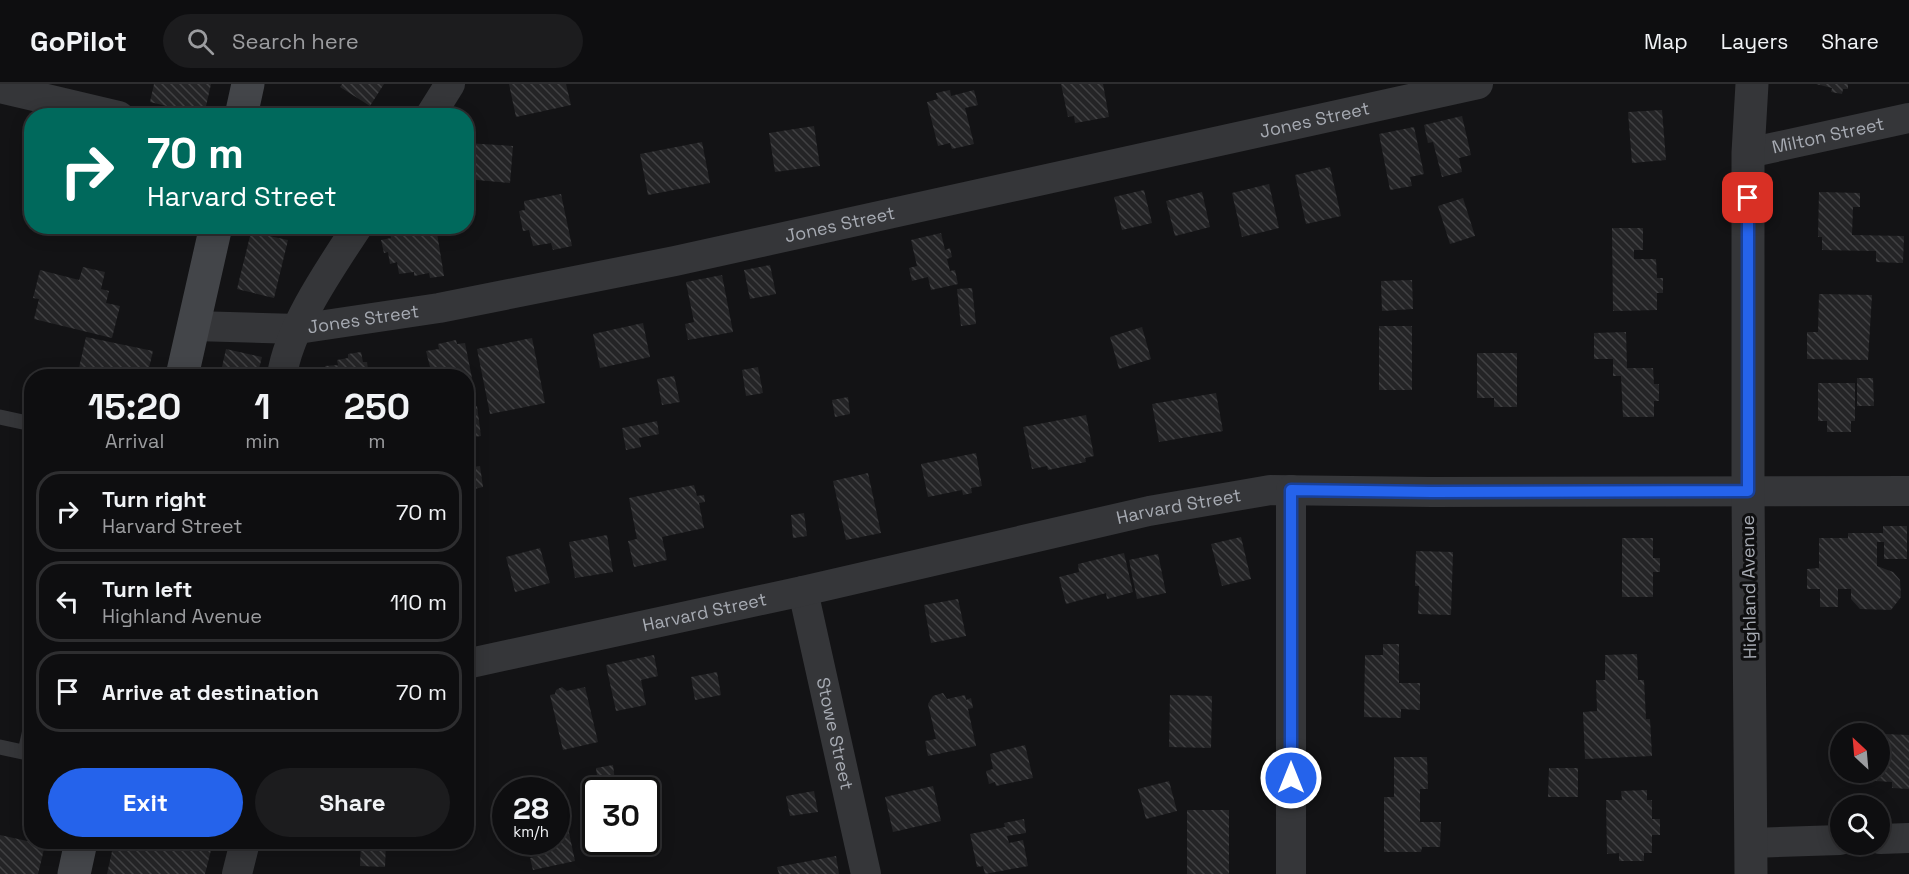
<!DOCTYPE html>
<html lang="en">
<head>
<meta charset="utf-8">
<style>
  :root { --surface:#0e0e10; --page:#1c1c1e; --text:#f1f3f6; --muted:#9b9c9f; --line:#2e2e30; --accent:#2563eb }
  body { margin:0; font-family:"Space Grotesk",sans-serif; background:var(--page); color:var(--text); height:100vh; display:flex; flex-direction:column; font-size:22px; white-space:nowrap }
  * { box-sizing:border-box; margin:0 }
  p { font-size:20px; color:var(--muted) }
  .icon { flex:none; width:33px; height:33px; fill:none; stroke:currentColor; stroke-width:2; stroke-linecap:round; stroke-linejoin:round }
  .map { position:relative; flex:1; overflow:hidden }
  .side { position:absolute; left:24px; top:285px; width:450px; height:480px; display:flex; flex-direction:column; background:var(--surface); border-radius:24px; box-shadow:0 3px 15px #0003,0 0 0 2px var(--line) }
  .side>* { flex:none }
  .top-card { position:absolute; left:24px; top:24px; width:450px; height:126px; border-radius:24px; box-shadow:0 3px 15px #0003,0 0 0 2px var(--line); background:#00695c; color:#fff; overflow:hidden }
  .needle { width:39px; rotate:334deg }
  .tools { position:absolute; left:1830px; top:639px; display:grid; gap:12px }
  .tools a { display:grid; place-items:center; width:60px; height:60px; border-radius:50%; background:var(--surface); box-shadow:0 3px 15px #0003,0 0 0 2px var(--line); font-size:30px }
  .speed { position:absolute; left:492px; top:693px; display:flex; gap:12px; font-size:30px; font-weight:700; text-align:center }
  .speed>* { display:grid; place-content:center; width:78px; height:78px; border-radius:50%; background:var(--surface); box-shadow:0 3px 15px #0003,0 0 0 2px var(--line); line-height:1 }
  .speed small { font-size:15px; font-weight:400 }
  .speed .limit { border:3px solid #111; border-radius:9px; background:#fff; color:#111 }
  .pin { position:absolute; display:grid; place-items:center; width:51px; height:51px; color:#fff; margin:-26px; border-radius:12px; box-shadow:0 3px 9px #0006 }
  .me { position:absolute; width:66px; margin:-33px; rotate:0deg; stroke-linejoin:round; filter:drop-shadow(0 0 4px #0008) }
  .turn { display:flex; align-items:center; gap:21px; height:126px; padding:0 24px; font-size:27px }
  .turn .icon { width:78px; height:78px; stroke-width:2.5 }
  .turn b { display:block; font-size:42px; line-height:51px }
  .eta { display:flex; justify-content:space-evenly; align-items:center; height:102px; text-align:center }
  .eta b { font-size:36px; font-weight:700; line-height:42px }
  .button { display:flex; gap:12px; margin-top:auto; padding:12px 24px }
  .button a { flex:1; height:69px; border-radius:36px; background:var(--accent); color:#fff; font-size:24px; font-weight:700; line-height:69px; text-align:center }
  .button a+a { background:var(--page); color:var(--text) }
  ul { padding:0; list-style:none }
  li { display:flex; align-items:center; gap:18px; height:81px; margin:0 12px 9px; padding:0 12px; border:3px solid var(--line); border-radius:24px }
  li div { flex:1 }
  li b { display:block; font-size:22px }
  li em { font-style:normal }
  header { display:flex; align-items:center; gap:36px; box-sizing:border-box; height:84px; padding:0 30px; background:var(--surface); border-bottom:2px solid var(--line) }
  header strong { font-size:28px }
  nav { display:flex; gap:33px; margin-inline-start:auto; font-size:21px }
  .search { width:420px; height:54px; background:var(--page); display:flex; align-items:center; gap:15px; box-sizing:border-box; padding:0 21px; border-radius:33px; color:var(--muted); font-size:22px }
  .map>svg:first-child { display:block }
  .building { fill:url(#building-back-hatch) }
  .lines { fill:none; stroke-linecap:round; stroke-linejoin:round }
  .service { stroke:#353639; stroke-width:15 }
  .minor { stroke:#353639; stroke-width:30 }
  .tertiary { stroke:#353639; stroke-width:33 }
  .secondary { stroke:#434549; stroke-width:33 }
  .route-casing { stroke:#184099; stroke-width:15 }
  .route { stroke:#2563eb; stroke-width:10 }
  .labels { text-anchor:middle; stroke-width:6; stroke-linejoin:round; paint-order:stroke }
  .street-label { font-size:18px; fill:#a7abb3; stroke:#0f0f10 }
</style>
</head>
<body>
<header>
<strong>GoPilot</strong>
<div class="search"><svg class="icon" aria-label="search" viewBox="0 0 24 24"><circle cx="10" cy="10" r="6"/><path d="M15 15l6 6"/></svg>Search here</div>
<nav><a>Map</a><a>Layers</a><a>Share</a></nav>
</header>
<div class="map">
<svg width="1909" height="790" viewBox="0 0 1909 790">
  <defs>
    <pattern id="building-back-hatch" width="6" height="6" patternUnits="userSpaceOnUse" patternTransform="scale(1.5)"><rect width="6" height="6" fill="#242426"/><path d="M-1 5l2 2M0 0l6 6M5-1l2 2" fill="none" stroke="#414143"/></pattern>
  </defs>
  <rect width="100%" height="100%" fill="#131315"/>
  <g class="building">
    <path d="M154 0H211L204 31 150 18Z"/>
    <path d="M342 0H384L370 22 340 3Z"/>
    <path d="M509 0H566L571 21 516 33Z"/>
    <path d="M1061 0H1103L1109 33 1075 39 1074 32 1068 33Z"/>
    <path d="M1816 0H1848V5H1843L1842 10 1831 8 1832 4Z"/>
    <path d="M950 6 951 12 974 6 978 21 965 24 974 60 952 65 950 59 938 62 927 18 938 15 936 9Z"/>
    <path d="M1662 26 1666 76 1632 79 1628 28Z"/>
    <path d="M1462 32 1471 71 1459 74 1462 88 1442 93 1433 58 1428 59 1424 41Z"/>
    <path d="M814 42 820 82 775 88 769 49Z"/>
    <path d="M1414 43 1424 90 1410 93 1412 102 1390 106 1379 50Z"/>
    <path d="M702 58 710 99 648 111 640 70Z"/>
    <path d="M466 59 513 62 510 99 466 95Z"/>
    <path d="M1330 83 1341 132 1306 140 1295 91Z"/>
    <path d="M1269 100 1279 144 1242 153 1232 109Z"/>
    <path d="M1144 106 1152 139 1122 146 1114 113Z"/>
    <path d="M1202 108 1210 143 1175 152 1166 117Z"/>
    <path d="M1819 108 1860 109V123H1853L1852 151 1904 152 1903 179 1876 178V167L1822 166V153H1818Z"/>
    <path d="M561 110 572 162 553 166 551 159 533 162 529 146 523 147 519 127 525 126 524 117Z"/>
    <path d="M1463 114 1475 152 1450 160 1438 122Z"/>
    <path d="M436 143 444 192 430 194 429 189 414 192V188L399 190 397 178 390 180 388 168 384 169 381 156 391 154 390 150Z"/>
    <path d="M1612 144H1643V166H1634V175H1656L1657 194H1663V209H1657V226L1613 227Z"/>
    <path d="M251 148 288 156 274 214 237 205Z"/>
    <path d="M941 149 945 166 950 164 952 173 947 175 950 187 955 186 958 200 931 206 928 193 912 197 909 184 917 182 911 156Z"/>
    <path d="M770 181 776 210 750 215 744 186Z"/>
    <path d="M83 183 105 188 101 205 109 207 106 219 120 222 112 254 34 235 39 215 33 214 40 186 79 196Z"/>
    <path d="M722 191 733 248 688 256 685 240 694 238 686 198Z"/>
    <path d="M1412 196 1413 225 1382 227 1381 197Z"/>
    <path d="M972 204 976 240 961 242 957 205Z"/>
    <path d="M1819 210 1872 211 1868 276 1807 275V248H1818Z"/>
    <path d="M643 239 650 273 600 284 593 250Z"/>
    <rect x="1379" y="242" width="33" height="64"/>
    <path d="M1142 243 1151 275 1119 285 1110 253Z"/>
    <path d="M1626 248 1627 284H1653L1654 300H1659V317H1654V333H1623L1621 292H1613V275H1594V249Z"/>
    <path d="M86 253 153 267 147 292H120L79 284Z"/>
    <path d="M532 254 545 319 490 330 477 265Z"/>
    <path d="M456 256 457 260 465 259 474 304 466 306V292H426L425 284 430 283 426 267 439 265 438 260Z"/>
    <path d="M226 265 262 273 257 292H220Z"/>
    <path d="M361 268 363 278H367L369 292H326L325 282 338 281 337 276 348 274V270Z"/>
    <path d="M1477 269H1517V323H1494V314H1477Z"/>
    <path d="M758 283 763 309 746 312 742 286Z"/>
    <path d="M674 292 680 318 662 321 657 295Z"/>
    <path d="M1857 294H1873L1874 322H1857Z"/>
    <path d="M1818 299H1855V337H1851V348H1827V337H1818Z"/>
    <path d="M1216 309 1223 347 1159 358 1152 320Z"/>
    <path d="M848 313 850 330 835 333 832 316Z"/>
    <path d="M477 322 481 352 466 354V324Z"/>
    <path d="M1086 331 1094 372 1085 374 1086 378 1048 386 1047 382 1032 385 1023 343Z"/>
    <path d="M657 337 659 350 639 354 641 363 626 366 622 344Z"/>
    <path d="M976 369 982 402 971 404 972 409 963 411 962 406 928 413 921 380Z"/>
    <path d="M480 382 483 403 470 406 472 418 466 419V384Z"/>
    <path d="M868 389 881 449 846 456 833 397Z"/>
    <path d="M694 401 697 412 704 411 705 418 699 419 704 444 662 453 667 476 634 483 628 457 637 455 629 414Z"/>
    <path d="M804 429 807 452 793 454 791 431Z"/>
    <path d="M1883 442H1907V475H1884V458H1877V482L1893 488 1900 496 1901 513 1891 526 1860 525 1851 515V505H1838V523H1820V505H1807V485L1819 484V454H1848V449H1883Z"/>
    <path d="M607 451 613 488 575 494 569 458Z"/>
    <path d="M1241 453 1251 495 1222 502 1211 460Z"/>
    <path d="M1622 454H1653V474H1660V488H1653V513H1622Z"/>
    <path d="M540 464 550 499 515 508 506 473Z"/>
    <path d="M1416 467 1453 468 1451 531 1418 530 1419 502H1415Z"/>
    <path d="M1124 469 1133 508 1107 515 1106 509 1066 520 1059 493 1079 488 1078 480Z"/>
    <path d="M1158 470 1166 509 1137 515 1129 476Z"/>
    <path d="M958 515 966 552 931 559 924 521Z"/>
    <path d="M1383 560H1399V599H1420V626L1401 625V634L1364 633 1365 571H1383Z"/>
    <path d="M1637 570 1638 596H1644L1646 635H1650L1652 672 1585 675 1583 628 1597 627 1596 596H1605V571Z"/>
    <path d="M654 571 658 592 641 596 646 621 616 627 606 581Z"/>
    <path d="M717 588 721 611 695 616 691 593Z"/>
    <path d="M562 603 567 607 585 603 598 658 563 666 550 611 555 610 556 606Z"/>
    <path d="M943 609 947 615 965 611 966 616 971 614 973 624 968 625 976 662 928 672 925 657 936 655 928 620 933 612Z"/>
    <path d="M1170 611 1212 612 1211 664 1169 663Z"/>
    <path d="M1884 650 1909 651V705L1892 704V698L1859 696V688H1880V665H1884Z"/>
    <path d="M1025 661 1033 694 996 702 995 698 989 700 986 687 993 685 990 670Z"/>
    <path d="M1394 673H1427L1428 705H1420V738H1441L1440 763H1422L1421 768H1384V713H1394Z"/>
    <path d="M613 681 615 697 598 699 596 684Z"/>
    <path d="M1549 684H1578V713H1548Z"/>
    <path d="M1169 697 1177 727 1146 735 1138 705Z"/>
    <path d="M933 702 941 737 893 748 885 713Z"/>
    <path d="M1647 706V716H1652V735H1660V751H1652V769H1644V777H1619V769L1607 770 1606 716H1622L1621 707Z"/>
    <path d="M814 707 818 728 790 732 786 712Z"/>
    <rect x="1187" y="726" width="42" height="64"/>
    <path d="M565 730 575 777 533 786 530 774 537 772 533 758H556V731Z"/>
    <path d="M1024 735 1026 749 1007 752 1009 759 1023 756 1028 782 985 790 983 782 977 783 970 750 1005 743 1004 739Z"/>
    <path d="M0 751 45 761 38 790H0Z"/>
    <path d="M114 758H175L211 766 205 790H107Z"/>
    <path d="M279 758H308V762L279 760Z"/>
    <path d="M361 758H386L385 783 360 782Z"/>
    <path d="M836 772 839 790H779L777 783Z"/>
  </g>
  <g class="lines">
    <g class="service">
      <path d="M0 333 32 340"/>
      <path d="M0 663 32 670"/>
      <path d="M25 668 32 637"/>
    </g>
    <g class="minor">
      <path d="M0 4 119 32"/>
      <path d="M430 32 450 0"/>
      <path id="s1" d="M1748 69 1909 34"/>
      <path id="s2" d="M194 242 298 245 439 224 675 177 1478 0"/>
      <path d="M282 292C288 245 331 183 358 142"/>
      <path id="s3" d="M803 507 866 790"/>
      <path id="s4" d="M466 580 803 507 1149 427 1270 406 1432 408 1909 407"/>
      <path d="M1880 755 1909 754"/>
      <path d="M1751 759 1840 756"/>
      <path d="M237 790 245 758"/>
      <path d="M1291 790V406"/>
    </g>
    <path class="tertiary" d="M1751 790 1748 407V69L1752 0"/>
    <g class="secondary">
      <path d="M241 32 248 0"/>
      <path d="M182 292 216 142"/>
      <path d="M74 790 81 758"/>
    </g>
  </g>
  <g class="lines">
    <g class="route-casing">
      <path id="route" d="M1291 694V406L1432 408 1748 407V114"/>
    </g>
    <use href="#route" class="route"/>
  </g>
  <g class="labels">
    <g class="street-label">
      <text dy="6" stroke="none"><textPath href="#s2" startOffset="1142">Jones Street</textPath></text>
      <text dy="6" stroke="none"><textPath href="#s1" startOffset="82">Milton Street</textPath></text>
      <text dy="6" stroke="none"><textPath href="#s2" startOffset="656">Jones Street</textPath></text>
      <text dy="6" stroke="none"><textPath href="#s2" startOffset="170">Jones Street</textPath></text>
      <text dy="6" stroke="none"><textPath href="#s4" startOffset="730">Harvard Street</textPath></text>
      <text transform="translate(1749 503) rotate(-91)" y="6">Highland Avenue</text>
      <text dy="6" stroke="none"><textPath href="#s4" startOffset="244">Harvard Street</textPath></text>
      <text dy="6" stroke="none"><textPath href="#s3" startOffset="146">Stowe Street</textPath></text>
    </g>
  </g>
</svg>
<div class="tools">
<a><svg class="needle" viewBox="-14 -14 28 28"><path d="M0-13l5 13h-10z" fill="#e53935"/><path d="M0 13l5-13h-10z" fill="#9b9c9f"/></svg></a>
<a><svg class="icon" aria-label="search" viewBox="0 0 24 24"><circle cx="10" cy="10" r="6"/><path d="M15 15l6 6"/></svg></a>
</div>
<div class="speed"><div>28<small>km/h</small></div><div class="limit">30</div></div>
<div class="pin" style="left:1748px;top:114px;background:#d93025"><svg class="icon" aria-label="arrive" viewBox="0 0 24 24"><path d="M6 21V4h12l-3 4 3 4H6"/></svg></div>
<svg class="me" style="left:1291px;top:694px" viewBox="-20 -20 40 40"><circle r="17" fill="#2563eb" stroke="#fff" stroke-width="3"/><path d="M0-11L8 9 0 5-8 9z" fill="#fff"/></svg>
<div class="top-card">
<div class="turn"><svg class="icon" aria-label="right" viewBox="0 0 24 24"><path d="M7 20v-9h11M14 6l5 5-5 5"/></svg><div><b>70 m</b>Harvard Street</div></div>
</div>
<section class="side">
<div class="eta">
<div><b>15:20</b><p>Arrival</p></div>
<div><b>1</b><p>min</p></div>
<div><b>250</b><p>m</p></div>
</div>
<ul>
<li><svg class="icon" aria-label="right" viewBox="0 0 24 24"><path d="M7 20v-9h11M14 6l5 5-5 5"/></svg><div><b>Turn right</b><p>Harvard Street</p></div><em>70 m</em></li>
<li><svg class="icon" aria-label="left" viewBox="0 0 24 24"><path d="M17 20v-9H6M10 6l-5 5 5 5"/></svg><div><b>Turn left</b><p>Highland Avenue</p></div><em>110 m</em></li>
<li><svg class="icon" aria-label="arrive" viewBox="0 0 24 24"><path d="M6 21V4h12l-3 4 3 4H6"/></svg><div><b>Arrive at destination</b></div><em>70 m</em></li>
</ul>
<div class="button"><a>Exit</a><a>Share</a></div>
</section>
</div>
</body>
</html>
